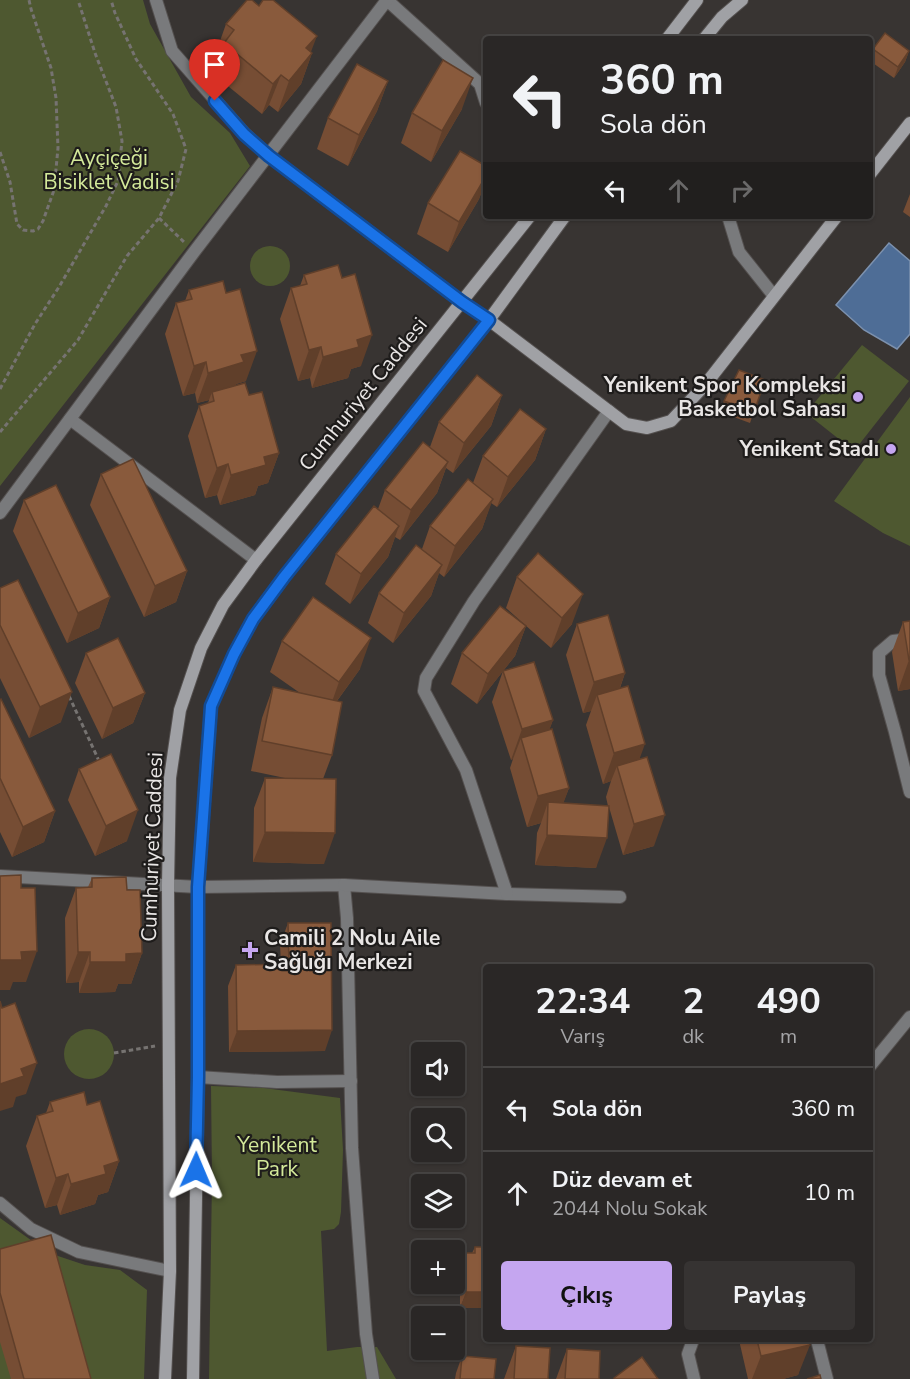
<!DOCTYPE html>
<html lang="tr">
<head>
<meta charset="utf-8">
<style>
  :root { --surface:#2a2726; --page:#363332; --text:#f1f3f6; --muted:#a5a5a7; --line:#464443; --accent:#c5a6f0 }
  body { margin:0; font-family:"Nunito Sans",sans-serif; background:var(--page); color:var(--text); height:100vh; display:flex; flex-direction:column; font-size:22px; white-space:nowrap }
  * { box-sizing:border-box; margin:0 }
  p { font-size:20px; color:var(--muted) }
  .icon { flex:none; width:33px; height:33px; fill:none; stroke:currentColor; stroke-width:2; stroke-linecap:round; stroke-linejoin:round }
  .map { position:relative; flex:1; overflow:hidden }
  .side { position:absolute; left:483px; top:964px; width:390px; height:378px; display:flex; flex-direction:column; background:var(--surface); border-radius:6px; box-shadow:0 2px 4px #0004,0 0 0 2px var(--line) }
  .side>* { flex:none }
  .guide { position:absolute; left:483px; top:36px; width:390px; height:183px; border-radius:6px; box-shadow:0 2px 4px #0004,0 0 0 2px var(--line); background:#2a2726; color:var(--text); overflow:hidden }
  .buttons { position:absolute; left:411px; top:1042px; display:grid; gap:12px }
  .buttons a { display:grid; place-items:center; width:54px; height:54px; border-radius:6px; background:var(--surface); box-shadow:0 2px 4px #0004,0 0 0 2px var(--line); font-size:30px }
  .pin { position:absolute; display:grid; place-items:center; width:51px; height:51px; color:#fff; margin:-62px -26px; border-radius:50% 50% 50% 0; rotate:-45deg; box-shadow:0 0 6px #0007 }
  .pin .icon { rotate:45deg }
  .me { position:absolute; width:66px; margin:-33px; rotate:1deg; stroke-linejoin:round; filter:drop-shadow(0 0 4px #0008) }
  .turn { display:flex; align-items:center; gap:21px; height:126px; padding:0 18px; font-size:27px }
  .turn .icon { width:78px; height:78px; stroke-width:2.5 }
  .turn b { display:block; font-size:42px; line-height:51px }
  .lanes { display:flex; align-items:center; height:57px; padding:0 18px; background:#0003; justify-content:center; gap:30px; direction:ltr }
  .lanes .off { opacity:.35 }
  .eta { display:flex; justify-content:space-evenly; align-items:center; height:102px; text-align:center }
  .eta b { font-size:36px; font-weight:700; line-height:42px }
  .action { display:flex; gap:12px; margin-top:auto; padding:12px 18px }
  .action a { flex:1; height:69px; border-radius:6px; background:var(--accent); color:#111; font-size:24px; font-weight:700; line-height:69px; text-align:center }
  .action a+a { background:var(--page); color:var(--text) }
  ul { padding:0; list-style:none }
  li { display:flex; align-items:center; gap:18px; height:84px; padding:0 18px; border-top:2px solid var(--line) }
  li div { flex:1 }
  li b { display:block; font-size:22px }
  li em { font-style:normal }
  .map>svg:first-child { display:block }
  .green { fill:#4e5830 }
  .water { fill:#4e6d96; stroke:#7c91ae; stroke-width:1.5 }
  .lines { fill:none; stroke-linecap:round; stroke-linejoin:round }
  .street-casing { stroke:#54504f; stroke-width:14 }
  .secondary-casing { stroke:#54504f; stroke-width:14 }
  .path { stroke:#767371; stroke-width:3; stroke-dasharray:4.5 3; stroke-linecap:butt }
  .street { stroke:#797a7c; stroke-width:12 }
  .secondary { stroke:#a0a1a5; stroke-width:12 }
  .wall { fill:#764d34 }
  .shaded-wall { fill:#603f2a }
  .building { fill:#895a3c; stroke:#603f2a; stroke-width:1.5 }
  .route-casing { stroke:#114b97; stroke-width:15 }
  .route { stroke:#1a73e8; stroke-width:10 }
  .poi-dot { fill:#c5a6f0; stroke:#1e1c1b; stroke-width:2 }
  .labels { text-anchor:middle; stroke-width:4.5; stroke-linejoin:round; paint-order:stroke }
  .park-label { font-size:21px; fill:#d4ea9a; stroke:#1e1c1b }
  .poi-label { font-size:21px; font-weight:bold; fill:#e9e6e5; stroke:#1e1c1b; text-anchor:end }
  .street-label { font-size:21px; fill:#e9e6e5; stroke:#1e1c1b }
</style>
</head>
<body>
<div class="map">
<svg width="910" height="1379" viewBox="0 0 910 1379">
  <rect width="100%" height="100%" fill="#383432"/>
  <g class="green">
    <path d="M0 0H143L150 24 191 97 230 133 250 166 0 486Z"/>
    <circle cx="270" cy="266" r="20"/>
    <path d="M862 345 909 381 854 451 806 413Z"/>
    <path d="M910 397V546L883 533 834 501Z"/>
    <circle cx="89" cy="1054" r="25"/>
    <path d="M211 1086 264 1088 340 1098 343 1150 341 1212 339 1224 334 1229 321 1231 327 1351 357 1347H377L396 1379H209L212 1179Z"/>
    <path d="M0 1218 49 1253 85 1265 120 1270 147 1290 144 1379H0Z"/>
  </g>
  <path class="water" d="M889 243 910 261V334L897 349 864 330 836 305Z"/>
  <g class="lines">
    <g class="street-casing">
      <g id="street">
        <path d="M156 0 172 51 245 134 269 156 462 302"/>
        <path d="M387 0 480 84 486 103"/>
        <path d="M728 216 739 252 774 296"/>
        <path d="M70 419 256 560"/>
        <path d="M0 513 194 252 387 0"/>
        <path d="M910 639 893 641 879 653V675L895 732 910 792"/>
        <path d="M0 876 198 887 344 885 347 918 352 1148 366 1334 373 1379"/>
        <path d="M344 885 507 894 620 897"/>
        <path d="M507 894 466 770 424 691 426 678 474 601 609 411"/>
        <path d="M870 1066 910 1017"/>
        <path d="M198 1077 277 1082 351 1081"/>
        <path d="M0 1203 31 1229 79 1252 170 1271"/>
        <path d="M693 1340 688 1354 694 1379"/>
        <path d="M817 1340 827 1379"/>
      </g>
    </g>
    <g class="secondary-casing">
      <g id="secondary">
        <path d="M667 39 697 0"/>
        <path d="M704 39 722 17 742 0"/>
        <path d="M870 174 910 123"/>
        <path d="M462 302 489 320 626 424 647 428 671 421 705 385 837 216"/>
        <path d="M165 1379 170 1271 168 885 170 778 180 710 201 648 223 605 256 560 530 216"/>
        <path d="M193 1379 198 1077V887L211 706 234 654 253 619 284 577 489 320 565 216"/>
      </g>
    </g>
    <g class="path">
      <path d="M0 152 10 182 17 224 23 230 33 231 38 229 43 221 54 190 58 148 56 98 51 68 31 9 29 0"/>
      <path d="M159 218 184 242"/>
      <path d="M0 389 35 324 59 287 106 206 118 181 122 141 116 107 95 53 78 0"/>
      <path d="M0 432 78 340 127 256 159 218 178 181 186 149 173 114 136 59 115 13 111 0"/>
      <path d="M69 696 100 763"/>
      <path d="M114 1053 155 1046"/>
    </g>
    <use href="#street" class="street"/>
    <use href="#secondary" class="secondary"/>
  </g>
  <g class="wall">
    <path d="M226 24 312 53 301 84 278 112 269 105 262 114 212 73 218 57 215 55Z"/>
    <path d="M873 49 909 51 905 62 894 78 870 61Z"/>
    <path d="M388 81 377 111 348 166 317 149 328 118Z"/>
    <path d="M462 109 431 162 401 143 412 113Z"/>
    <path d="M486 166V180L479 199 448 252 417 234 428 203Z"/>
    <path d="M910 194V217L903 212Z"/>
    <path d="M304 275 361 366 351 369 348 378 312 388 310 378 298 381 280 319 291 288 300 286Z"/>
    <path d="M189 290 246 381 236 384 235 386 249 395 279 453 268 483 258 486 255 495 220 505 217 495 205 498 188 436 199 406 208 403 209 400 197 403 195 393 183 396 165 334 176 303 185 301Z"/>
    <path d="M765 380 750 423 720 412 724 401Z"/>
    <path d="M502 395 491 426 453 473 446 468 437 493 400 540 395 537 388 557 350 604 325 584 336 554 378 509 385 490 430 447 439 422Z"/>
    <path d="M546 429 535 460 497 507 491 503 482 529 444 577 439 573 431 596 393 643 368 623 379 593 422 549 430 526 473 483 483 456Z"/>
    <path d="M101 474 187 571 176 602 144 617 90 505Z"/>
    <path d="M24 500 110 597 99 628 67 643 13 531Z"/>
    <path d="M517 577 572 624 551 648 506 608Z"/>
    <path d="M0 588 61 722 29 738 0 678Z"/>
    <path d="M910 621V689L898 691 892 652 903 622Z"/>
    <path d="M577 624 625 673 620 688 640 759 654 846 623 855 609 807 596 868 535 865 537 833 541 823 527 827 510 768 513 759 511 760 492 702 503 671 553 720 549 730 569 788 563 803 608 806 606 797 611 781 603 784 586 725 591 711 583 713 566 655Z"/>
    <path d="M526 626 515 656 477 704 451 684 462 653Z"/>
    <path d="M282 641 360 669 337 701 332 755 323 779 324 864 253 862 254 808 265 778H285L251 771 262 718 273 687 300 693 270 672Z"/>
    <path d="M86 653 145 693 133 723 102 739 75 683Z"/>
    <path d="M0 700 55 811 44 842 12 857 0 832Z"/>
    <path d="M79 769 127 841 95 856 68 800Z"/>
    <path d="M92 878 127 890 142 953 131 984H118L115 992 79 993V982L66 983 65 918 76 888 88 887Z"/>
    <path d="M288 923 325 1051 229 1052 228 986 236 965 281 964 280 945Z"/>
    <path d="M50 1102 87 1105 119 1161 108 1192 98 1195 95 1204 60 1215 57 1205 45 1208 26 1146 37 1116 46 1113Z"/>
    <path d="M475 1247H486L460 1308V1269L466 1253H472Z"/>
    <path d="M0 1249 91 1379H11L0 1342Z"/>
    <path d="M739 1340H808L798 1375 783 1379H748Z"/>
    <path d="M516 1346 548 1379H504Z"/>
    <path d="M567 1349 599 1379H556Z"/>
    <path d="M462 1356 494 1379H455L456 1373Z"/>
  </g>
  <g class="shaded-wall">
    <path d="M317 36 309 57 312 53 301 84 278 112 289 81 306 48Z"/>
    <path d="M909 51 905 62 894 78 898 67Z"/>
    <path d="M281 75 269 105 262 114 273 84Z"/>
    <path d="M473 78 462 109 431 162 442 131Z"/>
    <path d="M388 81 377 111 348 166 359 135Z"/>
    <path d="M486 176V180L479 199 448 252 459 222Z"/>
    <path d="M372 335 361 366 351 369 348 378 312 388 323 357 357 340Z"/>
    <path d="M321 347 310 378 298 381 309 350Z"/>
    <path d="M257 351 246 381 236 384 233 393 212 392 209 400 197 403 208 373 241 355Z"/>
    <path d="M206 362 195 393 183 396 194 366Z"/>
    <path d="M502 395 491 426 453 473 464 443Z"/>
    <path d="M546 429 535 460 497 507 508 477Z"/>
    <path d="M279 453 268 483 258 486 255 495 220 505 231 475 264 457Z"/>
    <path d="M448 462 437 493 400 540 411 510Z"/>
    <path d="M228 464 217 495 205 498 217 468Z"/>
    <path d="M493 499 482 529 444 577 455 546Z"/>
    <path d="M399 526 388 557 350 604 361 574Z"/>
    <path d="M442 565 431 596 393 643 404 613Z"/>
    <path d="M187 571 176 602 144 617 155 586Z"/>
    <path d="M583 594 572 624 551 648 562 618Z"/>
    <path d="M110 597 99 628 67 643 78 613Z"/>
    <path d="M526 626 515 656 477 704 488 674Z"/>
    <path d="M371 638 360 669 328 713 339 682Z"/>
    <path d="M909 660H910V689L898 691Z"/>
    <path d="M625 673 614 704 597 695 591 711 583 713 594 682Z"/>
    <path d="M72 692 61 722 29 738 40 707Z"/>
    <path d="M145 693 133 723 102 739 113 708Z"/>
    <path d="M553 720 542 750 521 738 513 759 511 760 522 729Z"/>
    <path d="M645 744 634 774 617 766 611 781 603 784 614 753Z"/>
    <path d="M569 788 558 818 548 802 541 823 527 827 538 796Z"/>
    <path d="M138 810 127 841 95 856 106 826Z"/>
    <path d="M55 811 44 842 12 857 23 827Z"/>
    <path d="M665 815 654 846 623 855 634 824Z"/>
    <path d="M265 832 335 833 324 864 253 862Z"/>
    <path d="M547 835 607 838 596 868 535 865Z"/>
    <path d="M37 951 26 982H13L10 990H0V960L21 952Z"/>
    <path d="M78 952H90L79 982 66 983Z"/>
    <path d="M142 953 131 984H118L115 992 79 993 90 962 126 954Z"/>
    <path d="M332 1030 325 1051 229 1052 237 1031Z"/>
    <path d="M37 1063 26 1094 16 1097 13 1107 0 1111V1084L21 1069Z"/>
    <path d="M119 1161 108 1192 98 1195 95 1204 60 1215 71 1184 104 1166Z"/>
    <path d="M68 1174 57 1205 45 1208 56 1178Z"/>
    <path d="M466 1292H486V1308H460Z"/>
    <path d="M810 1345 798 1375 783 1379H752L761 1356Z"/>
  </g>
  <g class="building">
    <path d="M247 0H252L259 6 263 0H273L317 36 306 48 312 53 289 81 281 75 273 84 224 43 234 30 226 24Z"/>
    <path d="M885 33 909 51 898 67 873 49Z"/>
    <path d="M443 60 473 78 442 131 412 113Z"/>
    <path d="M357 64 388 81 359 135 328 118Z"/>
    <path d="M460 151 486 166V176L459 222 428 203Z"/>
    <path d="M338 265 342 278 355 274 372 335 357 340 359 347 323 357 321 347 309 350 291 288 307 284 304 275Z"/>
    <path d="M223 281 226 293 240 289 257 351 241 355 244 362 208 373 206 362 194 366 176 303 192 299 189 290Z"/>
    <path d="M739 370 765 380 754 412 724 401Z"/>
    <path d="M477 375 502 395 464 443 439 422Z"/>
    <path d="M245 383 249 395 262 392 279 453 264 457 266 465 231 475 228 464 217 468 199 406 214 401 212 392Z"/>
    <path d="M520 409 546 429 508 477 483 456Z"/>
    <path d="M423 442 448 462 411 510 385 490Z"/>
    <path d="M133 459 187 571 155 586 101 474Z"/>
    <path d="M468 479 493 499 455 546 430 526Z"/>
    <path d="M56 485 110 597 78 613 24 500Z"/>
    <path d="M374 506 399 526 361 574 336 554Z"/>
    <path d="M416 545 442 565 404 613 379 593Z"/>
    <path d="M538 553 583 594 562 618 517 577Z"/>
    <path d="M18 580 72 692 40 707 0 625V588Z"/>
    <path d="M313 597 371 638 339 682 282 641Z"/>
    <path d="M500 606 526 626 488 674 462 653Z"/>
    <path d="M608 615 625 673 594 682 577 624Z"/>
    <path d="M910 621V660H909L903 622Z"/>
    <path d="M118 638 145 693 113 708 86 653Z"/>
    <path d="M534 662 553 720 522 729 503 671Z"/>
    <path d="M628 686 645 744 614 753 597 695Z"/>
    <path d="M273 687 342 702 332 755 262 741Z"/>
    <path d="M1 699 55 811 23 827 0 778V700Z"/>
    <path d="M552 729 569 788 538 796 521 738Z"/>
    <path d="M111 754 138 810 106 826 79 769Z"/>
    <path d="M647 757 665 815 634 824 617 766Z"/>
    <path d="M265 778 336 779 335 833 265 832Z"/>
    <path d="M548 802 609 806 607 838 547 835Z"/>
    <path d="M21 875V888H35L37 951 21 952 22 960H0V876Z"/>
    <path d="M126 877 127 890H140L142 953 126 954V962H90V952H78L76 888 92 887V878Z"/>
    <path d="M288 923H331L332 1030 237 1031 236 965 289 964Z"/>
    <path d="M0 1001 2 1008 15 1003 37 1063 21 1069 24 1076 0 1084Z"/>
    <path d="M84 1092 87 1105 100 1101 119 1161 104 1166 106 1174 71 1184 68 1174 56 1178 37 1116 53 1111 50 1102Z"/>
    <path d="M51 1235 91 1379H24L0 1293V1249Z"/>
    <path d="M475 1247H486V1292H466V1253H475Z"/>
    <path d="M757 1340H808L810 1345 761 1356Z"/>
    <path d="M516 1346 550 1348 548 1379H514Z"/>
    <path d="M567 1349 600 1351 599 1379H565Z"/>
    <path d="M462 1356 496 1359 494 1379H460Z"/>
    <path d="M642 1357 658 1379H615L614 1378Z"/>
    <path d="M820 1375 821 1379H807Z"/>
  </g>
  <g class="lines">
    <g class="route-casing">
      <path id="route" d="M196 1170 198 1077V887L211 706 234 654 253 619 284 577 489 320 462 302 269 156 244 134 215 101"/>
    </g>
    <use href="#route" class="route"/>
  </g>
  <g class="poi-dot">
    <circle cx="858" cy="397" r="6"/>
    <circle cx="891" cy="449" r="6"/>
    <path d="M247 941h6v6h6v6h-6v6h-6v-6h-6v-6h6z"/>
  </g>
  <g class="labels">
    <g class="park-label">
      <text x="109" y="165">Ayçiçeği<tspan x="109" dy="24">Bisiklet Vadisi</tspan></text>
      <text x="277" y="1152">Yenikent<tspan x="277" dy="24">Park</tspan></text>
    </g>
    <g class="poi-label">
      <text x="846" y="392">Yenikent Spor Kompleksi<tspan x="846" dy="24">Basketbol Sahası</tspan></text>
      <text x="879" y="456">Yenikent Stadı</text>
      <text x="264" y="945" text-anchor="start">Camili 2 Nolu Aile<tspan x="264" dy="24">Sağlığı Merkezi</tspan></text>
    </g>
    <g class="street-label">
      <text transform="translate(363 394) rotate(-51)" y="7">Cumhuriyet Caddesi</text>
      <text transform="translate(152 847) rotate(-88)" y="7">Cumhuriyet Caddesi</text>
    </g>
  </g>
</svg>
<div class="buttons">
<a><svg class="icon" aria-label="sound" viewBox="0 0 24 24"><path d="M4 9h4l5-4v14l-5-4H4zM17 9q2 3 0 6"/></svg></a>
<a><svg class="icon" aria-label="search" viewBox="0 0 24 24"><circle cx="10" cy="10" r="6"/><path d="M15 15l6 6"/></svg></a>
<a><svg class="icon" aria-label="layers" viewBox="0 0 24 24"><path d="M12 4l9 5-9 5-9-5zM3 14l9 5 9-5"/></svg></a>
<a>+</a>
<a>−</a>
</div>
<div class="pin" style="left:215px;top:101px;background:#d93025"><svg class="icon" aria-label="arrive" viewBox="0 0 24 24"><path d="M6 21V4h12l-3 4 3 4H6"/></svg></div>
<svg class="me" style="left:196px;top:1170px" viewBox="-20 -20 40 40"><path d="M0-17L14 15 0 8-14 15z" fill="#1a73e8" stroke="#fff" stroke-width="4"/></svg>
<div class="guide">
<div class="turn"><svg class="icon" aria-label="left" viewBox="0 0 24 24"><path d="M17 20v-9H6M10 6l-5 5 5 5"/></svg><div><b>360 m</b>Sola dön</div></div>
<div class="lanes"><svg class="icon" aria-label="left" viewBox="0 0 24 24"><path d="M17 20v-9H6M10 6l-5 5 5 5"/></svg><svg class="icon off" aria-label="ahead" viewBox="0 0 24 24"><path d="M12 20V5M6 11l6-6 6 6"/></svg><svg class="icon off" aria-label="right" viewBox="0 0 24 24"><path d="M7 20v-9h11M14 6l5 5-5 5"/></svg></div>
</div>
<section class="side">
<div class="eta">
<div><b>22:34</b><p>Varış</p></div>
<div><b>2</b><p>dk</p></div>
<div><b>490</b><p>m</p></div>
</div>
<ul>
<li><svg class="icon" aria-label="left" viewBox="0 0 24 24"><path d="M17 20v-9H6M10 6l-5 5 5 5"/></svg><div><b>Sola dön</b></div><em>360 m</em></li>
<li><svg class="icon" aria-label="ahead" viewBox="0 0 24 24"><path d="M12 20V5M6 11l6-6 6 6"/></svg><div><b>Düz devam et</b><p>2044 Nolu Sokak</p></div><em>10 m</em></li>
</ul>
<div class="action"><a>Çıkış</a><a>Paylaş</a></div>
</section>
</div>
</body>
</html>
